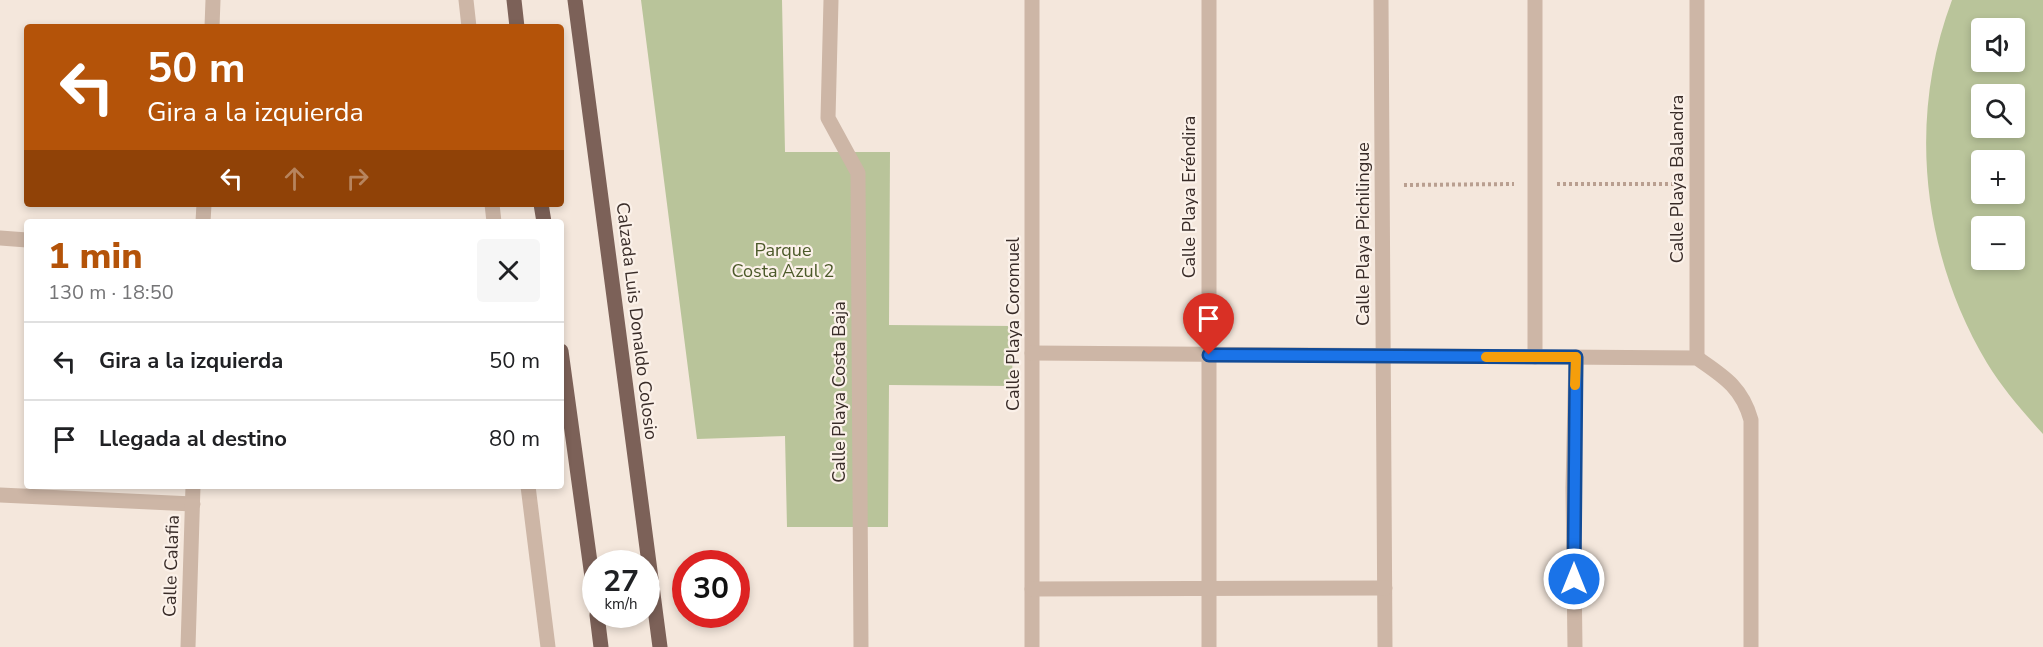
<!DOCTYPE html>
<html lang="es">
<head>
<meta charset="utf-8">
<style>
  :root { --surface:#fff; --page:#f6f6f6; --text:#202124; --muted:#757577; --line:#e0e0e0; --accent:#b45309 }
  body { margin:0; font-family:"Nunito Sans",sans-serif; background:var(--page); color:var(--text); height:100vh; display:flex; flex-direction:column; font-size:22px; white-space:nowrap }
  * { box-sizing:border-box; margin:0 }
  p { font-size:20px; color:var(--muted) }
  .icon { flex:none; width:33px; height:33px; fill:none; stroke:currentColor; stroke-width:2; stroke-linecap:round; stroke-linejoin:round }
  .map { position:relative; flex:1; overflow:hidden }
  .sheet { position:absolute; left:24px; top:219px; width:540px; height:270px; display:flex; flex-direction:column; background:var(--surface); border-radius:6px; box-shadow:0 3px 9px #0003 }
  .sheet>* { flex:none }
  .guide { position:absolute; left:24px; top:24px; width:540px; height:183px; border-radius:6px; box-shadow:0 3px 9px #0003; background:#b45309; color:#fff; overflow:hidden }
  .buttons { position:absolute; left:1971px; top:18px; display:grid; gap:12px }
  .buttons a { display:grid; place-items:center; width:54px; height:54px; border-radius:6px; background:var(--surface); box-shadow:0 3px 9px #0003; font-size:30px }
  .speed { position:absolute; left:582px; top:550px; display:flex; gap:12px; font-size:30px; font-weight:700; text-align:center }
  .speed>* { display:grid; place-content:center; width:78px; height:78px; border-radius:50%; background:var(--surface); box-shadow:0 3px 9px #0003; line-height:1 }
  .speed small { font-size:15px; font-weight:400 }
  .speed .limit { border:9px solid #d22; background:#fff; color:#111 }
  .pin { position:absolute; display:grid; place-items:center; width:51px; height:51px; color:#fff; margin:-62px -26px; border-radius:50% 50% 50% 0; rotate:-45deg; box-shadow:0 0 6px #0007 }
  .pin .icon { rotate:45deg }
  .me { position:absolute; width:66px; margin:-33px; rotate:0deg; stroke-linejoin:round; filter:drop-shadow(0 0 4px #0008) }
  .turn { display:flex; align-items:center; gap:21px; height:126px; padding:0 24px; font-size:27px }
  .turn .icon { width:78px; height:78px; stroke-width:2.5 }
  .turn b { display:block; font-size:42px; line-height:51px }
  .lanes { display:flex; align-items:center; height:57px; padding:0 24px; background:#0003; justify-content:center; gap:30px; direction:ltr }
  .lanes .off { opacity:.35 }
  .round { display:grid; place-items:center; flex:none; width:63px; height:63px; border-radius:6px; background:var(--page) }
  .overview { display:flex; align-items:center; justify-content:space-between; height:102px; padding:0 24px }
  h1 { font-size:36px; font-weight:800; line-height:45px; color:var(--accent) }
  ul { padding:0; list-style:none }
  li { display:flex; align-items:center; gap:18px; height:78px; padding:0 24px; border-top:2px solid var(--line) }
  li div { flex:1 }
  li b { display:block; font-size:22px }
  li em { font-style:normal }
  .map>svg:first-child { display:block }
  .green { fill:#b9c49a; fill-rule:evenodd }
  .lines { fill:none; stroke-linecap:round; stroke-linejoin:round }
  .path { stroke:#b99f90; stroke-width:4; stroke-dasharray:3 3; stroke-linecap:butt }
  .minor { stroke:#cdb6a6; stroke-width:15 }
  .major { stroke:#7c6158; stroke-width:15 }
  .route-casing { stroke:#114b97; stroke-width:15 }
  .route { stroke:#1a73e8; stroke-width:10 }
  .slow { stroke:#f59e0b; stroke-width:10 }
  .labels { text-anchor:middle; stroke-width:4.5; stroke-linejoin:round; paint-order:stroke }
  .street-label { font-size:18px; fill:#392c28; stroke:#fbf1e9 }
  .park-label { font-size:18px; fill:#4b5929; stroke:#fbf1e9 }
</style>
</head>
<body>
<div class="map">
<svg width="2043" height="647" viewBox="0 0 2043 647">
  <rect width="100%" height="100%" fill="#f4e7dc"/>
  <g class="green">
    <path d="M641 0H782L785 152H890L889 325 1013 326 1012 386 889 385 888 527H787L785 436 697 439Z"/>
    <path d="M1952 0H2043V434C2023 412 2003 389 1987 363 1922 254 1907 119 1952 0ZM1982 28H2014V62H1982ZM1982 94H2014V128H1982ZM1982 160H2014V194H1982ZM1982 226H2014V260H1982Z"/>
  </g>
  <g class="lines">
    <g class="path">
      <path d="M1557 184H1676"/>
      <path d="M1404 185 1514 184"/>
    </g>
    <g class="minor">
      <path d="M466 0 469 27"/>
      <path d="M831 0 828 118 858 173 861 647"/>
      <path d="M1032 0V647"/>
      <path d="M1209 0V647"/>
      <path d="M1381 0 1385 647"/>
      <path d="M1535 0V357"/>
      <path d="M212 27 213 0"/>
      <path d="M492 204 494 222"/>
      <path d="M203 222 204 204"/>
      <path d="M0 238 27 240"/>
      <path d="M1032 353 1697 358C1723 376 1742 387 1751 420V647"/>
      <path d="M1697 358V0"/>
      <path d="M528 486 548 647"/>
      <path d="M0 495 193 504"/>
      <path d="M1032 589 1385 588"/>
      <path d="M188 647 193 486"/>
      <path d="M1575 647 1573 488 1576 357"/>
    </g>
    <g class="major">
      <path d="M514 0 517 27"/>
      <path d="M575 0 660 647"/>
      <path d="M541 204 544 222"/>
      <path d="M561 351 596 606"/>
      <path d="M597 615 601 647"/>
    </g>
  </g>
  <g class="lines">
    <g class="route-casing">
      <path id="route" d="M1209 355 1576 357 1574 579"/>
    </g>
    <use href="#route" class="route"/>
    <path class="slow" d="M1486 357H1576L1575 385"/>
  </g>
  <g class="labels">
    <g class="street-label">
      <text transform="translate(1677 179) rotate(-90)" y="6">Calle Playa Balandra</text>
      <text transform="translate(1189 197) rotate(-90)" y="6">Calle Playa Eréndira</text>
      <text transform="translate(1363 234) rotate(-90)" y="6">Calle Playa Pichilingue</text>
      <text transform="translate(637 321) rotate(83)" y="6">Calzada Luis Donaldo Colosio</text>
      <text transform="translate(1013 324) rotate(-90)" y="6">Calle Playa Coromuel</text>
      <text transform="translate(839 392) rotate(-90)" y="6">Calle Playa Costa Baja</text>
      <text transform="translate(171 566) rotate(-88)" y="6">Calle Calafia</text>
    </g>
    <g class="park-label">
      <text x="783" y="256">Parque<tspan x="783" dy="21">Costa Azul 2</tspan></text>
    </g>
  </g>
</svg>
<div class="buttons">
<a><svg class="icon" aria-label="sound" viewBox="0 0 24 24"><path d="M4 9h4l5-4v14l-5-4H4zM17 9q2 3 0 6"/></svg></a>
<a><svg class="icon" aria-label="search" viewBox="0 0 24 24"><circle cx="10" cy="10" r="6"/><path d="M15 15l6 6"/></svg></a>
<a>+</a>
<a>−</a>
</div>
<div class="speed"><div>27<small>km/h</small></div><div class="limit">30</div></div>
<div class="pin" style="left:1209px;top:355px;background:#d93025"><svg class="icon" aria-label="arrive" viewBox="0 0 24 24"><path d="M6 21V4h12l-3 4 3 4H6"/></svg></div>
<svg class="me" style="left:1574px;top:579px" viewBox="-20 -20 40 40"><circle r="17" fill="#1a73e8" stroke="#fff" stroke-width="3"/><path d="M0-11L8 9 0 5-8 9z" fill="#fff"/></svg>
<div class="guide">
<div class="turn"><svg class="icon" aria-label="left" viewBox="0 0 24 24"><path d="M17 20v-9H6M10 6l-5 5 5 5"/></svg><div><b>50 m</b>Gira a la izquierda</div></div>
<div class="lanes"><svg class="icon" aria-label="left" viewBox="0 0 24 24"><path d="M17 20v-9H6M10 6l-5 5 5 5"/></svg><svg class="icon off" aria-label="ahead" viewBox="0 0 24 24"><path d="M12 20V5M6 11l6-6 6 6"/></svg><svg class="icon off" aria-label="right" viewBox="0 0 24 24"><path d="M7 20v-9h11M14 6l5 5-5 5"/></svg></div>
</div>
<section class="sheet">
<div class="overview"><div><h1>1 min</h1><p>130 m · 18:50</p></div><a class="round"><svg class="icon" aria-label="close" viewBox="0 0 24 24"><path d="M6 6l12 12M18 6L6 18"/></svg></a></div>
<ul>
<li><svg class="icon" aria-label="left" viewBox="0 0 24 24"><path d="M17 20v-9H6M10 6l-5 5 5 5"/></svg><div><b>Gira a la izquierda</b></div><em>50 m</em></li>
<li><svg class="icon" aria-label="arrive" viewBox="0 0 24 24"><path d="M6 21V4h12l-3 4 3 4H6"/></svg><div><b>Llegada al destino</b></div><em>80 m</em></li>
</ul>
</section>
</div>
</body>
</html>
